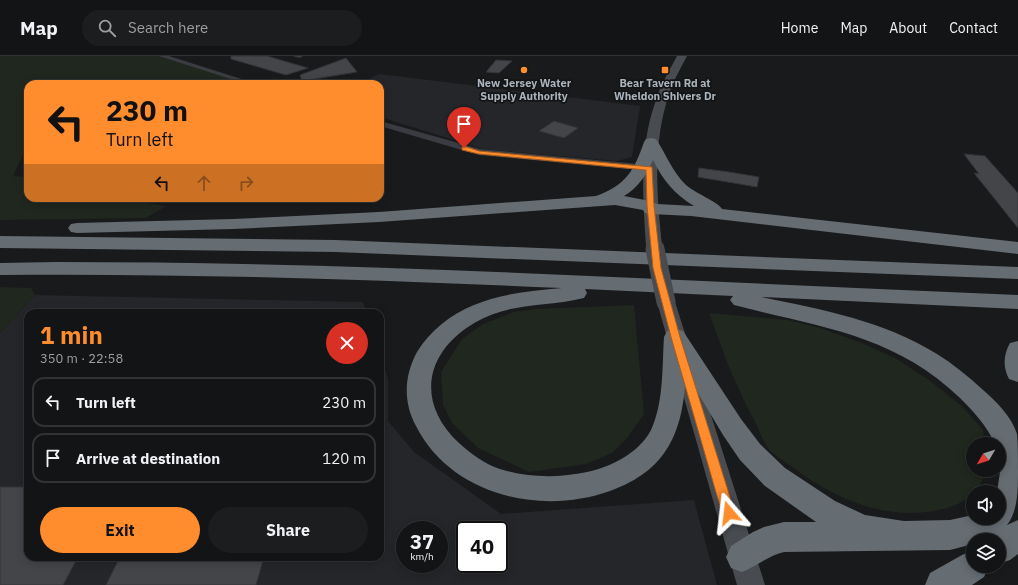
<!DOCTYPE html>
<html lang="en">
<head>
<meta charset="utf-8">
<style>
  :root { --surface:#131415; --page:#1c1d1e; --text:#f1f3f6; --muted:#9d9ea0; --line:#323334; --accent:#ff8d2e }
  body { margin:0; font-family:"IBM Plex Sans",sans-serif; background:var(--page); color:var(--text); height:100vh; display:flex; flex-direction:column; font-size:15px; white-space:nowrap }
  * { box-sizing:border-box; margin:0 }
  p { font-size:13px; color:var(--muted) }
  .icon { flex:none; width:22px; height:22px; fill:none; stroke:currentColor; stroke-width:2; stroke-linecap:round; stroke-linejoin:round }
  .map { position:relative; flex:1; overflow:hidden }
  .panel { position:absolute; left:24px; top:253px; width:360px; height:252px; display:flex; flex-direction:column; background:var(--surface); border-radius:12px; box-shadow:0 2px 10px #0003,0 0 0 1px var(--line) }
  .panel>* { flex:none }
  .top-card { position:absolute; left:24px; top:24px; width:360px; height:122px; border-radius:12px; box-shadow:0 2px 10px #0003,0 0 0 1px var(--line); background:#ff8d2e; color:#111; overflow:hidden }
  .needle { width:26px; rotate:231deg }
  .controls { position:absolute; left:966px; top:381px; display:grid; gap:8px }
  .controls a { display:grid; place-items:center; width:40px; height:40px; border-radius:50%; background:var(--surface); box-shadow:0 2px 10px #0003,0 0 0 1px var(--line); font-size:20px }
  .speed { position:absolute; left:396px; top:465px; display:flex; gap:8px; font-size:20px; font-weight:700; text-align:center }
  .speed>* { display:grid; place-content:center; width:52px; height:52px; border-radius:50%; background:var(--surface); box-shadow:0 2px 10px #0003,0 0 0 1px var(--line); line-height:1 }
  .speed small { font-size:10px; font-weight:400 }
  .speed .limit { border:2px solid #111; border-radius:6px; background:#fff; color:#111 }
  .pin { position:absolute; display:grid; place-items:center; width:34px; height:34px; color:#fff; margin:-41px -17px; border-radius:50% 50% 50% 0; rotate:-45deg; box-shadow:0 0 4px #0007 }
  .pin .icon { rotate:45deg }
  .me { position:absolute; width:44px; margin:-22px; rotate:343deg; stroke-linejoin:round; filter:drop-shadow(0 0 3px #0008) }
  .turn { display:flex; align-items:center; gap:14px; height:84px; padding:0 16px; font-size:18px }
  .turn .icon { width:52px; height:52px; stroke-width:2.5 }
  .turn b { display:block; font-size:28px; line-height:34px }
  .lanes { display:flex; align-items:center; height:38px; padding:0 16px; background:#0003; justify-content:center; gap:20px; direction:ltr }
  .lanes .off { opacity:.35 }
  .round { display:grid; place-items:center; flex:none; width:42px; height:42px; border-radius:21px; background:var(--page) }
  .headline { display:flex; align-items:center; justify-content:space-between; height:68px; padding:0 16px }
  h1 { font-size:24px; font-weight:700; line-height:30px; color:var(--accent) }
  .cta { display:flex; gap:8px; margin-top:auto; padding:8px 16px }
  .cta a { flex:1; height:46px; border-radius:24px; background:var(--accent); color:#111; font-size:16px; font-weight:700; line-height:46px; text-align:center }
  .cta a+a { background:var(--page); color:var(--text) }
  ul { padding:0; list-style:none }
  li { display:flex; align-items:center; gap:12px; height:50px; margin:0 8px 6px; padding:0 8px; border:2px solid var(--line); border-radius:12px }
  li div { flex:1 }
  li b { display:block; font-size:15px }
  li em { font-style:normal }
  header { display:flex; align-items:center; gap:24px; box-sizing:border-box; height:56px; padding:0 20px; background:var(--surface); border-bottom:1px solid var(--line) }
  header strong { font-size:19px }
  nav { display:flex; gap:22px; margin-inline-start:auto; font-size:14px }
  .search { width:280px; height:36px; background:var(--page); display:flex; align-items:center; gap:10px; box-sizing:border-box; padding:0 14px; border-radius:22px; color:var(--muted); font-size:15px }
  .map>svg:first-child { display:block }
  .built { fill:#252629; fill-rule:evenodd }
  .green { fill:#1f271e }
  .building { fill:#434549; stroke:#333438 }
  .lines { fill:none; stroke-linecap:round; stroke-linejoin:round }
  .street { fill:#3a3c41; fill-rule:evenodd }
  .secondary { fill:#484c51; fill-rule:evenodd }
  .highway { fill:#656c72; fill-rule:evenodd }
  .secondary-bridge-far1 { stroke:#484c51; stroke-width:14 }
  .secondary-bridge { stroke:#484c51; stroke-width:19 }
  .route { fill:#ff8d2e; stroke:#a65c1e }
  .poi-dot { fill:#ff8d2e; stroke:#141517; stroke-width:1.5 }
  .labels { text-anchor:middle; stroke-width:3.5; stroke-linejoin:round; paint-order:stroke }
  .far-poi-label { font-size:11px; font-weight:bold; fill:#abb4bc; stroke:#141517 }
</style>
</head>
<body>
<header>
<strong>Map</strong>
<div class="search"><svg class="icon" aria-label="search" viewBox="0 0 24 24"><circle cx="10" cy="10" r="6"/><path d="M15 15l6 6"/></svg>Search here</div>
<nav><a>Home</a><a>Map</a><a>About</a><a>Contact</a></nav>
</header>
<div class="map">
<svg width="1018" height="529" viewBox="0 0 1018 529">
  <rect width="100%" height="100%" fill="#191a1c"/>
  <g class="built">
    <path d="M379 18 640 50 632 101 617 105 483 93 380 61V28H359Z"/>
    <path d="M35 239 363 246 367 257H28V501H380V298L388 323V365L414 396 501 458 694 444 717 529H0V277ZM405 474H439V508H405ZM465 474H499V508H465Z"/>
  </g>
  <g class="green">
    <path d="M0 0H166L260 28H28V95L23 99 13 120 28 121V142H115L166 150 146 162 0 164Z"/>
    <path d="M0 231 31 232 35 239 0 277Z"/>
    <path d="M634 249 644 358 628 381 612 397 586 408 529 416 478 392 452 367 443 349 441 316 462 283 483 268 514 256 536 253Z"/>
    <path d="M709 257 788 264 820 272 862 287 895 302 929 324 962 350 983 374 984 388H973V414H985C983 433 968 445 950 451 894 469 834 444 790 409 783 405 776 400 770 395 764 388 760 376 756 368 749 355 742 341 736 327 725 304 718 280 709 257Z"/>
  </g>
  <g class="building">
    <path d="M231 0H267L308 12 286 19 231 3Z"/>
    <path d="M346 2 357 16 302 25 300 19Z"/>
    <path d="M496 4 512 5 499 17 486 16Z"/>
    <path d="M554 65 578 72 564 82 539 75Z"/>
    <path d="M964 98 985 100 1018 137V172L974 117 979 118Z"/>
    <path d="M699 112 729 116 759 121 757 131 698 121Z"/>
    <path d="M0 431H28V501H78L63 529H0Z"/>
    <path d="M120 501H264L256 529H106Z"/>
  </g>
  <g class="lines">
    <g class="street">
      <path d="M159 0H169L257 28H246Z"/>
      <path d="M292 0H303L300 2Z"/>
      <path d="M380 65 480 93 650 109 655 112 650 115 479 99 380 70Z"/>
    </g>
    <g class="secondary">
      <path d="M677 0H687C679 15 670 31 666 48 653 94 657 142 662 189L660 192 654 194 648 192 646 189C643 141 639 93 655 47 660 30 669 15 677 0Z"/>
      <path d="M666 240 672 242 675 246 765 529H737L657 246 660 242Z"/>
    </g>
    <g class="highway">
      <path d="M651 82 656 83C666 98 672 115 685 128 694 137 717 145 722 153L1018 186V198L691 160 651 158 645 157 643 154 615 149 379 166 233 173 77 177 71 176 68 172 71 168 77 167 233 163 379 156 596 140C626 129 634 115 644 86L646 83ZM653 104C663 124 674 138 694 150L657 148 650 145 624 140C638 132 647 118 653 104Z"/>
      <path d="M0 180 335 184 1018 211V223L335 196 0 192Z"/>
      <path d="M56 206C377 206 698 226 1018 239V253L761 241C820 253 885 265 937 298 953 308 968 320 982 333 996 345 1012 361 1017 378 1018 387 1018 405 1018 415 1018 434 1018 455 1007 469L1018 464V498L1010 504 999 508V484H987L989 481 983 484H973V488L950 494 784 496C768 500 757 510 742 516L731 512 726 501 731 490 753 476 764 471 784 466H816L765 430 740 404 723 379 686 317C683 376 668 414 610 435 540 460 451 439 416 370 403 346 404 320 417 296 430 275 451 258 474 249 502 237 532 235 562 232 375 224 187 217 0 219V207ZM585 233 733 240 730 244 734 249C818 271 894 278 960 342 974 356 987 370 995 388H999L1000 416 997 436H999V462H973V459L950 464 904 465 865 459 835 445 785 412 760 388 741 363 683 275 675 273 667 275 664 281C662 311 664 346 651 374 639 397 611 411 587 416 559 422 528 422 500 413 485 408 471 398 459 387 415 346 425 295 476 266 510 246 548 251 584 242L587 237Z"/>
      <path d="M1018 285V326L1009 323C1003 312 1003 299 1010 287Z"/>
      <path d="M973 494V510H989L984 521 972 529H925L930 517 962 499Z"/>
    </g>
    <path class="secondary-bridge-far1" d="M654 189 655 194"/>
    <path class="secondary-bridge" d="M655 193 666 246"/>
  </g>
  <path class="route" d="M464 90 479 95 652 111 654 150 661 212 680 281 735 457 733 461 729 463 724 461 722 457 671 281 653 212 647 150 646 114 479 98 462 94V91Z"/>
  <g class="poi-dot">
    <circle cx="524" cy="14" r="4"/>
    <rect x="661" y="10" width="8" height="8" rx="2"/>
  </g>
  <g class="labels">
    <g class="far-poi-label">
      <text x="524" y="31">New Jersey Water<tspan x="524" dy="13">Supply Authority</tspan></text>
      <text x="665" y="31">Bear Tavern Rd at<tspan x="665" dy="13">Wheldon Shivers Dr</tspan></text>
    </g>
  </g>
</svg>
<div class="controls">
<a><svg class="needle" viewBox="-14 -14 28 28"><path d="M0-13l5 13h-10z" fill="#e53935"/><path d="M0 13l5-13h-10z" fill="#9d9ea0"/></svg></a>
<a><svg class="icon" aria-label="sound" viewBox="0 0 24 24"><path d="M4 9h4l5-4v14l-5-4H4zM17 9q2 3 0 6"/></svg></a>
<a><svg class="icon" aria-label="layers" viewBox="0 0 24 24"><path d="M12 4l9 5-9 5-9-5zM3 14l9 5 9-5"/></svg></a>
</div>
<div class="speed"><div>37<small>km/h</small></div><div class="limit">40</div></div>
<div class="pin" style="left:464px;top:92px;background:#d93025"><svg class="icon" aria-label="arrive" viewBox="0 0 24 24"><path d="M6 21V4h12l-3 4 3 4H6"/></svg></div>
<svg class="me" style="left:729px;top:457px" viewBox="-20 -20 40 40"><path d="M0-17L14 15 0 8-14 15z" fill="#ff8d2e" stroke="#fff" stroke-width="4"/></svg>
<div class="top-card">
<div class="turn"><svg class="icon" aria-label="left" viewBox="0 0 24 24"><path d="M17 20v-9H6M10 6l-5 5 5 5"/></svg><div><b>230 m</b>Turn left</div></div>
<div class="lanes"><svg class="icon" aria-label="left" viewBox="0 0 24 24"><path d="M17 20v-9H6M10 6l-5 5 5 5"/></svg><svg class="icon off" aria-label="ahead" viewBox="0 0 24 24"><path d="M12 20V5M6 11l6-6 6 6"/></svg><svg class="icon off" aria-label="right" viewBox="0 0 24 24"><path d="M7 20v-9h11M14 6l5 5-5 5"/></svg></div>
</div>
<section class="panel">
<div class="headline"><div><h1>1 min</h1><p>350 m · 22:58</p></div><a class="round" style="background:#d93025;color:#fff"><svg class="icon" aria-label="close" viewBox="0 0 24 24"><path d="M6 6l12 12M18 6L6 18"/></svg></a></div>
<ul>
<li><svg class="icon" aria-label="left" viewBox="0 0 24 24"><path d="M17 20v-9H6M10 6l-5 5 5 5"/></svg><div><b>Turn left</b></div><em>230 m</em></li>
<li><svg class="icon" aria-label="arrive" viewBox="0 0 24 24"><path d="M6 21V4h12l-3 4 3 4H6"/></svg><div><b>Arrive at destination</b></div><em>120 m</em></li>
</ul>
<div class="cta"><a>Exit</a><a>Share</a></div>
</section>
</div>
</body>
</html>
